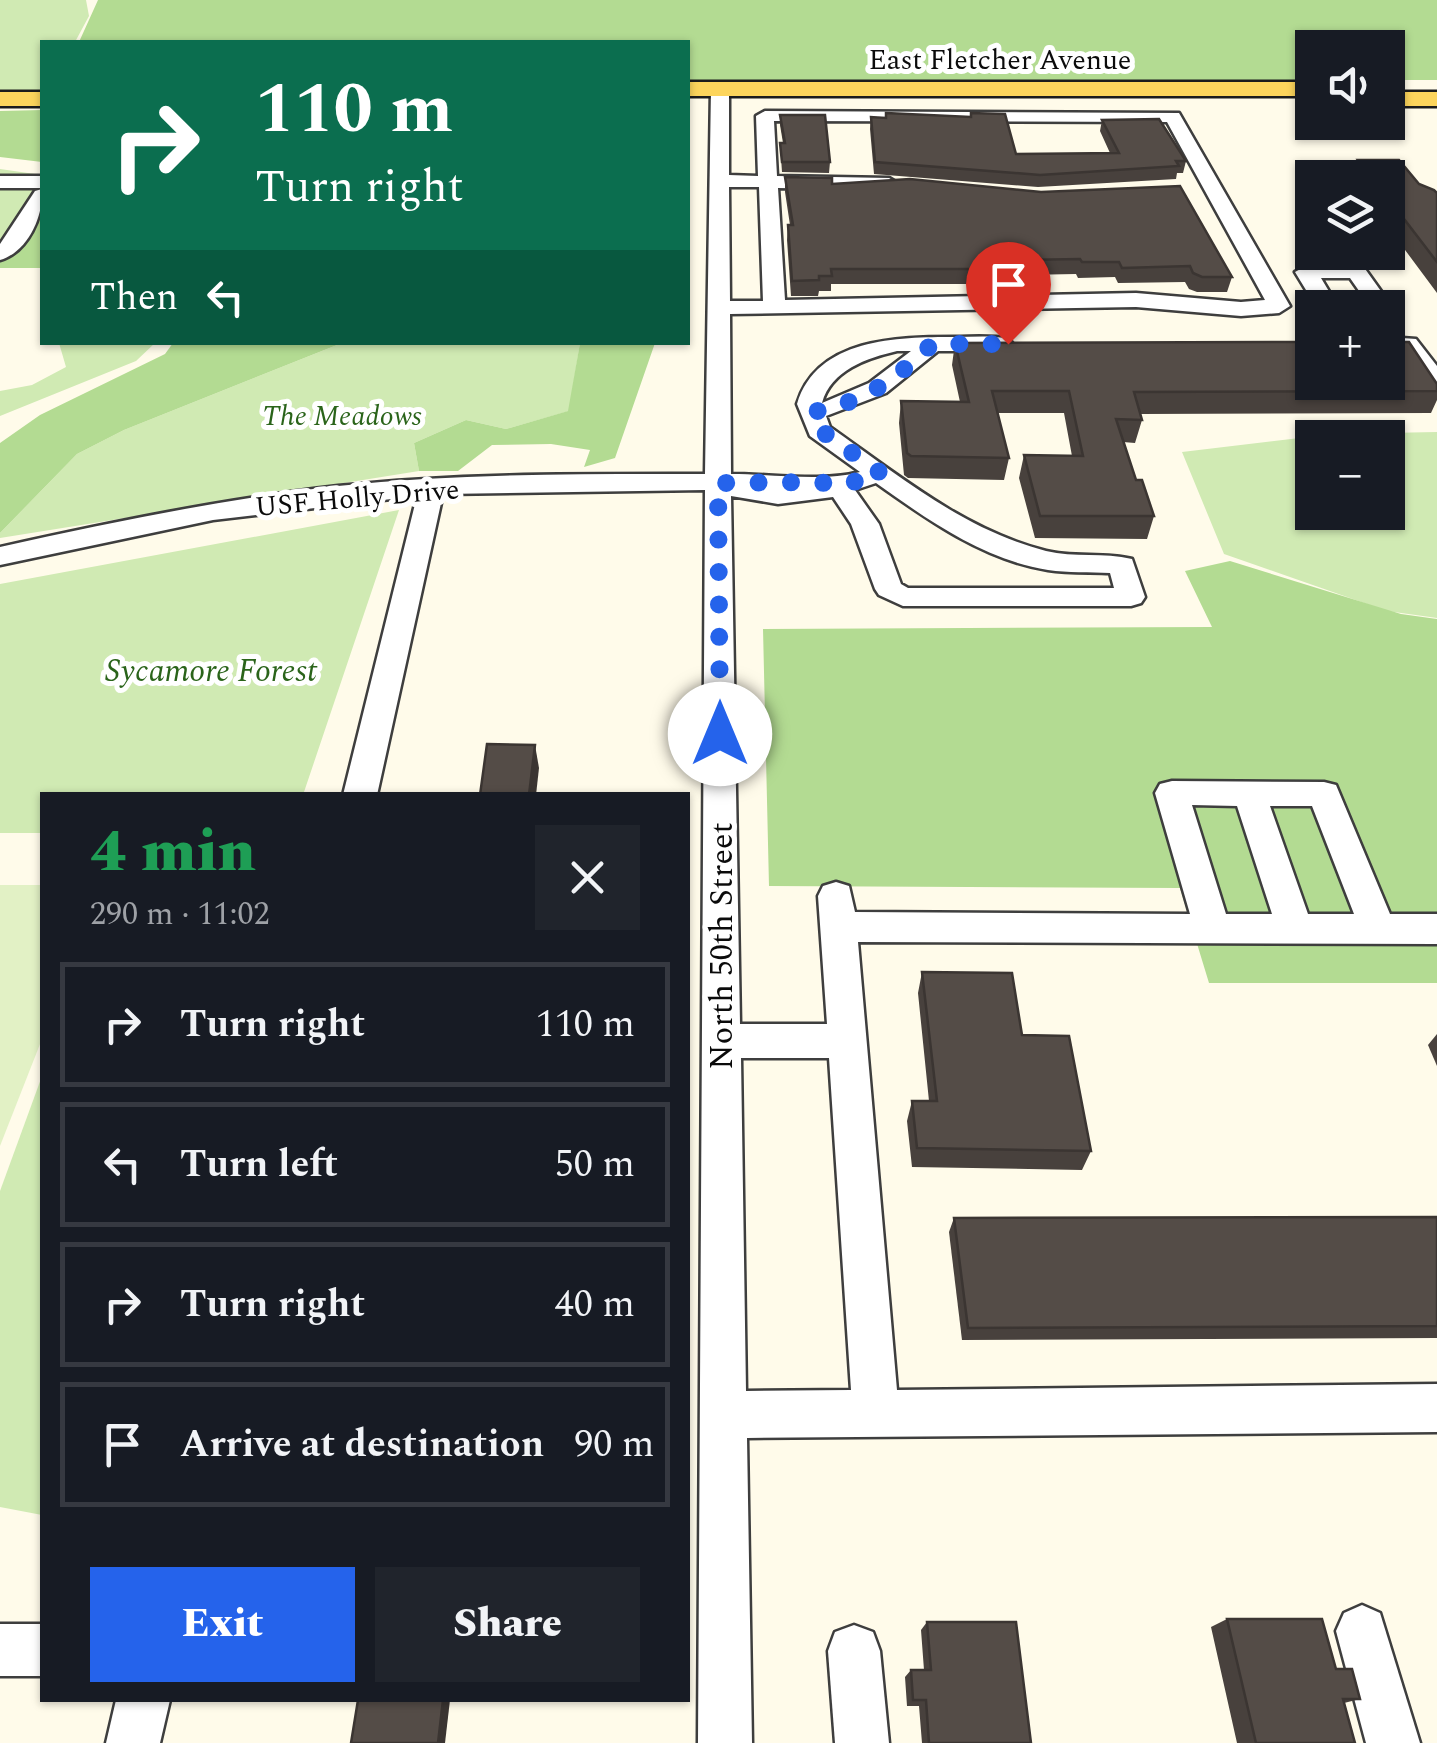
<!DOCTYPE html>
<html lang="en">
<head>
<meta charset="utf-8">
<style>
  :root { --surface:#171b24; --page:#20242c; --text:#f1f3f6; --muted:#9ea1a6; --line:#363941; --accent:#2563eb }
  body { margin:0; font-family:Spectral,serif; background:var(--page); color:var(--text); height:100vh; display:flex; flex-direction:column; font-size:38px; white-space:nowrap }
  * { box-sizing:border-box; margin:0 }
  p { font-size:32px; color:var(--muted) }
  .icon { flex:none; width:55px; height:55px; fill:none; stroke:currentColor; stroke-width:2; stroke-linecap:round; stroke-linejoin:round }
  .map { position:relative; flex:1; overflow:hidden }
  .panel { position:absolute; left:40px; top:792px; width:650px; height:910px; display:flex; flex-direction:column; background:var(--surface); border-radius:0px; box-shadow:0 2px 8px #0004 }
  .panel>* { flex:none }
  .guide { position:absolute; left:40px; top:40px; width:650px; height:305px; border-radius:0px; box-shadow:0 2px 8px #0004; background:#0b6e4f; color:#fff; overflow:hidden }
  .fabs { position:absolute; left:1295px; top:30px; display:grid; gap:20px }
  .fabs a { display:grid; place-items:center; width:110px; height:110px; border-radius:0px; background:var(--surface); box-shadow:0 2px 8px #0004; font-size:50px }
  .pin { position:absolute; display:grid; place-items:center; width:85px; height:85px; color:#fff; margin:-102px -42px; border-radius:50% 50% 50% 0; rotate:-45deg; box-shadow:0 0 10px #0007 }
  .pin .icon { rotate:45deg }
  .me { position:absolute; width:110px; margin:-55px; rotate:0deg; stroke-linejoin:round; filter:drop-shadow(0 0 8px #0008) }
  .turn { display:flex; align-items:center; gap:35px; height:210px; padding:0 50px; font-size:45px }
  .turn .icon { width:130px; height:130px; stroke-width:2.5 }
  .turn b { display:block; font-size:70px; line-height:85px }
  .then { display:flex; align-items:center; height:95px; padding:0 50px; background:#0003; gap:20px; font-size:38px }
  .round { display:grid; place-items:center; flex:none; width:105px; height:105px; border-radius:0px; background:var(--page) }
  .overview { display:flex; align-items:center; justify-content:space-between; height:170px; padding:0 50px }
  h1 { font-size:60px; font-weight:800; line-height:75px; color:#1e9e55 }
  .button { display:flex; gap:20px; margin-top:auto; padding:20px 50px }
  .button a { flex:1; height:115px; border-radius:0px; background:var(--accent); color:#fff; font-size:40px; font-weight:800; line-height:115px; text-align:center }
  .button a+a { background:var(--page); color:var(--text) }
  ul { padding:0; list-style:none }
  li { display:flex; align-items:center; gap:30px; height:125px; margin:0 20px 15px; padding:0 30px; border:5px solid var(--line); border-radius:0px }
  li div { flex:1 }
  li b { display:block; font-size:38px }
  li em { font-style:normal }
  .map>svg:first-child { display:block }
  .green { fill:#d0eab3; fill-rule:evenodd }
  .forest { fill:#b3db92 }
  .pitch { fill:#e2f1c5 }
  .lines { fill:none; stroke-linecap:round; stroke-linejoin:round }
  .minor-casing { stroke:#3e3e3e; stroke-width:5 }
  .major-casing { stroke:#1c1c1c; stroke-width:5 }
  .minor { fill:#fff; fill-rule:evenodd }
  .major { fill:#fdd55c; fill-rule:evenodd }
  .wall { fill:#48413d }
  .shaded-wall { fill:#3b3532 }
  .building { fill:#544c47; stroke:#3b3532; stroke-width:2.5 }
  .route { stroke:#2563eb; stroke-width:18; stroke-dasharray:0 32.4 }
  .labels { text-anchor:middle; stroke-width:10; stroke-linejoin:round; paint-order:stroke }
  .far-street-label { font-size:28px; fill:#0b0b0b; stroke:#fff }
  .far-park-label { font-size:28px; font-style:italic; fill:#2a641a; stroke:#fff }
  .park-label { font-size:32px; font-style:italic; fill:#2a641a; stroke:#fff }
  .street-label { font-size:32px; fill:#0b0b0b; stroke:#fff }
</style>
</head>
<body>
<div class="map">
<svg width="1437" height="1743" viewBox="0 0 1437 1743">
  <rect width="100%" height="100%" fill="#fffbea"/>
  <g class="green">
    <path d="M0 0H86L89 16 75 42H42V90H0Z"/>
    <path d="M0 169 42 175V199L0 244Z"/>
    <path d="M59 343V342L155 343 136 361 0 416V391L32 385 66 367Z"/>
    <path d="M342 343H580L569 411 506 429 466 420 414 443 419 471 0 538V533L77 454 124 430Z"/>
    <path d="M1437 432V618L1387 611 1224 554 1182 452 1333 434ZM1312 438H1388V512H1312Z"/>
    <path d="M399 510 303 795H42V833H0V584Z"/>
    <path d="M42 1076V1515L0 1507V1191Z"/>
  </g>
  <g class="forest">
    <path d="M98 0H1437V80H1388V48H1312V80L688 81V42H79Z"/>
    <path d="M42 110V162L0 157V111Z"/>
    <path d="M42 215V268H0V257Z"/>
    <path d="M173 343H342L124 430 77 454 0 533V443L40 415 165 354Z"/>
    <path d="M580 343H655L615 458 584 467 590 450 551 444 492 445 458 471H419L414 443 466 420 506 429 568 411Z"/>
    <path d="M1230 561 1401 614 1437 619V983H1209L1180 888 769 886 763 629 1212 627 1185 571Z"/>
  </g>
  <path class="pitch" d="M0 885H42V1039L0 1146Z"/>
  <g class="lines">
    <g class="minor-casing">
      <g id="minor">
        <path d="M720 84 729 89V175L758 176 756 116 765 111 1179 113 1290 306 1279 313 1241 316 1136 307 730 314 731 474C770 474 824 482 860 472L810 436 797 404C817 338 897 337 955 337 973 337 992 335 1009 339L1013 344 1009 349 1001 351H938L886 393 826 416 830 427C898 475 964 530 1046 551 1074 558 1104 552 1132 559L1145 597 1141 603 1131 606H903L879 595 875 589 851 524 833 497 778 504 731 496 740 1024H827L818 896 823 886 836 882 849 886 855 912 1190 914 1155 793 1160 784 1172 781 1324 782 1336 785 1390 914H1437V944L858 942 897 1390 1437 1384V1432L747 1438 752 1743H698L705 490 443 494 377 795H343L417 496 213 520 0 565V547C112 522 224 499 338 486 460 473 583 474 705 474L711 89ZM774 121 1167 122 1265 300 1241 302 1136 293 785 300 778 188 889 190 899 184 889 178 777 176ZM729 187H759L763 301H730ZM897 351H911L869 383 822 403C831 370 867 358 897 351ZM876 483C928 520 984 560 1048 570 1068 573 1090 572 1110 573L1114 588H908L901 584 879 524 855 490ZM1192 805 1237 806 1272 914H1226ZM1270 806H1312L1354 914H1308ZM741 1058H829L851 1390 746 1391Z"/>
        <rect x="0" y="176" width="42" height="12"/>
        <path d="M42 189C44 215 28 252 0 260V244L35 191Z"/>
        <path d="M1332 252H1353L1393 308 1390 313 1388 308H1371L1350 278H1321L1339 308H1317L1295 272 1306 266 1341 265Z"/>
        <path d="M1388 337 1416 339 1437 366V389L1429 387 1401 351H1388Z"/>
        <path d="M1362 1605 1380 1613 1420 1743H1366L1336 1631 1344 1613Z"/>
        <rect x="0" y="1624" width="42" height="52"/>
        <path d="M854 1625 873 1632 880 1651 889 1743H835L828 1651 835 1632Z"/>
        <path d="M116 1700H170L160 1743H106Z"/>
      </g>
    </g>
    <g class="major-casing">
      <g id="major">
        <rect x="688" y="82" width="624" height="14"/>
        <rect x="0" y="92" width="42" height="14"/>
        <rect x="1388" y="92" width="49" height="14"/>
      </g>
    </g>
    <use href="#minor" class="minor"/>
    <use href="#major" class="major"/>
  </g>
  <g class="wall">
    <path d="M886 113 970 117 971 113 1016 154 1110 153 1100 131 1102 120 1186 161 1183 173H1177L1176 179 1038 187 874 174 870 129 871 117 885 118Z"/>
    <path d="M780 115 830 162 829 173 782 172 780 143H783L780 125Z"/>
    <path d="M1358 160 1437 193V293L1388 227V178H1351Z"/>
    <path d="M785 177 832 184 910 179 1232 277 1227 292H1197L1189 289 1185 282 1118 283 1115 277 1078 278 1076 274 1024 275 1023 282 979 284H831V291H819L818 296H791L787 240 788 225H790L785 192Z"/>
    <path d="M955 343 1437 384V400L1431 413 1140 414 1142 420 1135 443 1123 442 1136 480 1154 516 1147 539 1035 538 1019 478 1024 455 1072 456 1064 413H997L1009 458 1004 480 908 478 904 475 899 423 901 401 960 402 952 365Z"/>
    <path d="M922 972 1022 1035 1091 1151 1082 1170 912 1167 907 1121 912 1101H929L918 993Z"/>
    <path d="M1437 1034V1066L1428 1045Z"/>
    <path d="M1437 1217V1338L962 1340 949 1232 954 1218Z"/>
    <path d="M1227 1619 1336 1669 1360 1699 1344 1703 1355 1743H1237L1211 1627Z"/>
    <path d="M927 1622 1031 1743H922L919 1706H907L905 1677 911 1670H924L921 1630Z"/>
  </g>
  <g class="shaded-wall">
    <path d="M535 745 539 768 536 795H529Z"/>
    <path d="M443 1700H450L445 1743H438Z"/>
  </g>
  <g class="building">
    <path d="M886 113 971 117V113L1005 114 1016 154 1119 153 1102 120 1159 119 1186 161H1176L1179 166 1040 175 875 162 871 117 886 118Z"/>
    <path d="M780 115H825L830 162H782L780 143H785Z"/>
    <path d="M1358 160H1399L1419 184 1434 190 1437 193V262L1388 198V178H1372Z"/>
    <path d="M785 177 832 178V184L910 179 1041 192 1180 186 1232 277H1202L1193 273 1190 266 1122 268 1119 262H1082L1080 259 1023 260 1026 266 981 269H831L832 276H819V280L792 281 788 225H793Z"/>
    <path d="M1312 342V382H1388V342H1409L1437 384V391L1134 392 1142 420 1116 419 1136 480H1142L1154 516H1040L1024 455 1083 456 1069 391H992L1009 458 911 456 907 453 901 401 969 402 955 343Z"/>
    <path d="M487 744 535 745 529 795H480Z"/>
    <path d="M922 972 1012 973 1022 1035 1069 1036 1091 1151 917 1148 912 1101H937Z"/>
    <path d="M1437 1217V1326L968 1328 954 1218Z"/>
    <path d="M1227 1619H1322L1336 1669H1352L1360 1699H1343L1355 1743H1256Z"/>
    <path d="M927 1622H1016L1031 1743H929L926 1700H913L911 1670H931Z"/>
    <path d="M358 1700H443L438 1743H351Z"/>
  </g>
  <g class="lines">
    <path class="route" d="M720 734 718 483 819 482 839 486 882 474 820 430 812 412C863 403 896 379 932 344H1008"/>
  </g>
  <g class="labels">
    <g class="far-street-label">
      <text x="1000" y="69">East Fletcher Avenue</text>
      <text transform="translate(357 497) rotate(-5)" y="10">USF Holly Drive</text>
    </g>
    <g class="far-park-label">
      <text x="342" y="425">The Meadows</text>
    </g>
    <g class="park-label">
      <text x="211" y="681">Sycamore Forest</text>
    </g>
    <g class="street-label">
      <text transform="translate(721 946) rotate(-90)" y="11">North 50th Street</text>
    </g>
  </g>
</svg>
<div class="fabs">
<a><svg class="icon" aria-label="sound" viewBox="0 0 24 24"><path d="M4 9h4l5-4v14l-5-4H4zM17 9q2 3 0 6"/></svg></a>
<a><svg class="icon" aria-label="layers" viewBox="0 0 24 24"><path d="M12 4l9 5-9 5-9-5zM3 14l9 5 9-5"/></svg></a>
<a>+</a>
<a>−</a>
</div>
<div class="pin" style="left:1008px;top:344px;background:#d93025"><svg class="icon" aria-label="arrive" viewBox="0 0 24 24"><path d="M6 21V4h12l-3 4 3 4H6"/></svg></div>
<svg class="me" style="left:720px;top:734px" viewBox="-20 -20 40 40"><circle r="19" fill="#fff"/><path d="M0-13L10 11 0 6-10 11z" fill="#2563eb"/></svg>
<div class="guide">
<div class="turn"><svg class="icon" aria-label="right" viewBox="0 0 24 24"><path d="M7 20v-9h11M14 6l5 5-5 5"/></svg><div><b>110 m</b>Turn right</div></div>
<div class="then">Then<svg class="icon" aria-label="left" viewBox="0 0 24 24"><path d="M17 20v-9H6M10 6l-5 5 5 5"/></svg></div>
</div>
<section class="panel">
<div class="overview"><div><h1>4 min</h1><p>290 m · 11:02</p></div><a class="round"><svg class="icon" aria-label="close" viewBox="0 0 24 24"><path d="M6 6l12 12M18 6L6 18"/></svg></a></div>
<ul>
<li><svg class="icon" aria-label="right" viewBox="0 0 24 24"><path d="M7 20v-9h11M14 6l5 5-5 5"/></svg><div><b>Turn right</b></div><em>110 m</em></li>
<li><svg class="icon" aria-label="left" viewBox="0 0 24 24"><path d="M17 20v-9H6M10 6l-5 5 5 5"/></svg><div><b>Turn left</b></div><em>50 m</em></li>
<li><svg class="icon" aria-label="right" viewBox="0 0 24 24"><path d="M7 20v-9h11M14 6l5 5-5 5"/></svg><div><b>Turn right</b></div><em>40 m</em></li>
<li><svg class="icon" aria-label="arrive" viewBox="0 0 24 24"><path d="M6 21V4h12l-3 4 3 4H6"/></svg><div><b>Arrive at destination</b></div><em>90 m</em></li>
</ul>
<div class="button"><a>Exit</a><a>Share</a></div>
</section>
</div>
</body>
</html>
